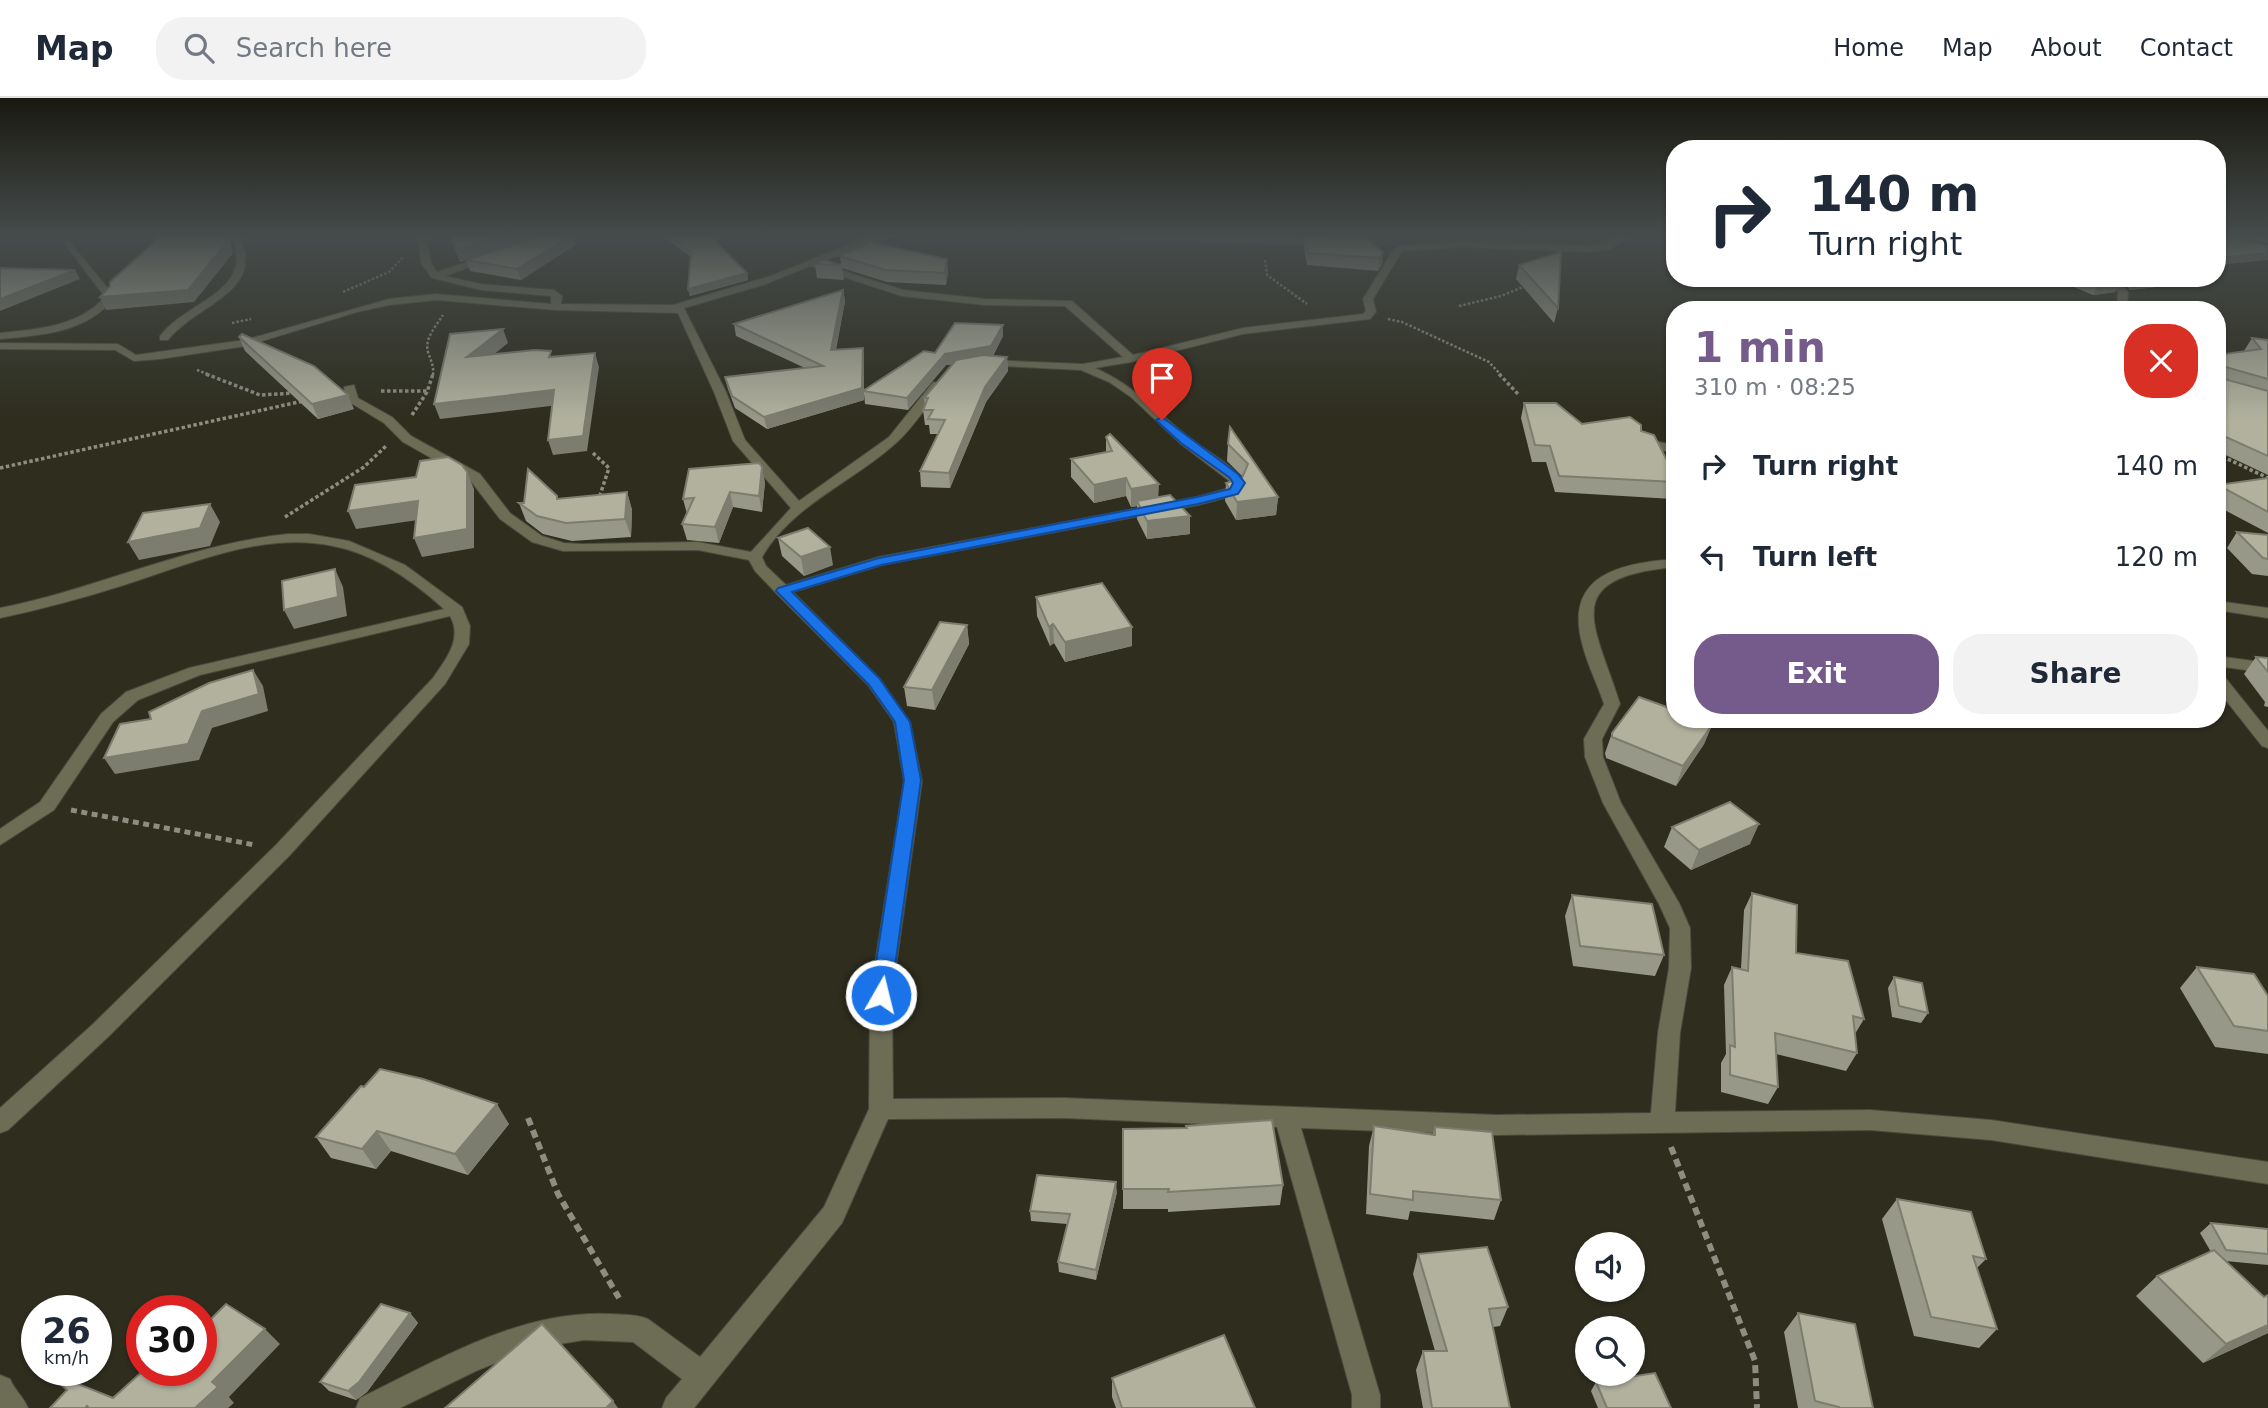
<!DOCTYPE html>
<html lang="en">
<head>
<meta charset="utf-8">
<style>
  :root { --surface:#fff; --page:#f2f2f3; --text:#1f2937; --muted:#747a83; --line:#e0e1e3; --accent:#745b8c }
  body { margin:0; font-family:"DejaVu Sans",sans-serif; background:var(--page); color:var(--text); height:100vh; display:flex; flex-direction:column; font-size:26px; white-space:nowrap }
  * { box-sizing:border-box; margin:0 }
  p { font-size:23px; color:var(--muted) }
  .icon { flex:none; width:38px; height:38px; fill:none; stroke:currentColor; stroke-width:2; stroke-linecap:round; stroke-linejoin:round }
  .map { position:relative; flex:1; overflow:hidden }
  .drawer { position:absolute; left:1666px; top:203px; width:560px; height:427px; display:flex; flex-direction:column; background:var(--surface); border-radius:28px; box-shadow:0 2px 5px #0004 }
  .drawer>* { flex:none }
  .guide { position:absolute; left:1666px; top:42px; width:560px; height:147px; border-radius:28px; box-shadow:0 2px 5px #0004; background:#fff; color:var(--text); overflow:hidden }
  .controls { position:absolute; left:1575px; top:1134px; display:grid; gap:14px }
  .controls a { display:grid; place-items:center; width:70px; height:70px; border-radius:50%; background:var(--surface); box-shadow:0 2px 5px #0004; font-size:35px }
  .speed { position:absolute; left:21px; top:1197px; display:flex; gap:14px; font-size:35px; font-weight:700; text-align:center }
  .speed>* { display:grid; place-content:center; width:91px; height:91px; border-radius:50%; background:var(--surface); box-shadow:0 2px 5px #0004; line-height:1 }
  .speed small { font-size:18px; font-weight:400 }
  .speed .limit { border:10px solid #d22; background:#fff; color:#111 }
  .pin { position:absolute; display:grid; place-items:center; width:60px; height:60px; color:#fff; margin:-72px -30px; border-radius:50% 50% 50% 0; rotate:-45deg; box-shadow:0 0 7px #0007 }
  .pin .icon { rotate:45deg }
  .me { position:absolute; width:77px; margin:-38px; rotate:8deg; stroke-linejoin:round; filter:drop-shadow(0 0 5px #0008) }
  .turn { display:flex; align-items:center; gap:24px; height:147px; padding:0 28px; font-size:32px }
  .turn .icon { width:91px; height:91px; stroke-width:2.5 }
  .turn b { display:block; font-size:49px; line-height:60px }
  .round { display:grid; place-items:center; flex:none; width:74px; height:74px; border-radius:28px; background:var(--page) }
  .overview { display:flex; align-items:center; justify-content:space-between; height:119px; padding:0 28px }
  h1 { font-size:42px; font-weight:800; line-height:52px; color:var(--accent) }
  .button { display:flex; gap:14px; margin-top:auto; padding:14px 28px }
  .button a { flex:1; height:80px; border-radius:28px; background:var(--accent); color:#fff; font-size:28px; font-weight:800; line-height:80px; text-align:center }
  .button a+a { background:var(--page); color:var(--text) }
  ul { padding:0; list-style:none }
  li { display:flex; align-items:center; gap:21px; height:91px; padding:0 28px }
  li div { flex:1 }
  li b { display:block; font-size:26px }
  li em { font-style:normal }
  header { display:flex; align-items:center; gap:42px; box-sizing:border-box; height:98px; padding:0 35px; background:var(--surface); border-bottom:2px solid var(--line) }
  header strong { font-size:33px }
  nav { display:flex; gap:38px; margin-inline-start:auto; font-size:24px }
  .search { width:490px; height:63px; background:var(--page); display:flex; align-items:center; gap:18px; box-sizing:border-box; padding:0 24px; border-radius:28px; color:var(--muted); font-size:26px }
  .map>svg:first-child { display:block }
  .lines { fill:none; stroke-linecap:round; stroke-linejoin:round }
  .minor-casing { stroke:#4b4a3c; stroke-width:2 }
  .path-far3 { stroke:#8e8d81; stroke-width:2.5; stroke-dasharray:2.5 2; stroke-linecap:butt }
  .path-far2 { stroke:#8e8d81; stroke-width:3.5; stroke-dasharray:3.5 2.5; stroke-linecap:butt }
  .path-far1 { stroke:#8e8d81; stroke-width:5; stroke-dasharray:6 4.5; stroke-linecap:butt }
  .path { stroke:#8e8d81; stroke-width:6; stroke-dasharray:8 5; stroke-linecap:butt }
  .minor { fill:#6d6d56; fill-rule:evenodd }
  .wall { fill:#989888 }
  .shaded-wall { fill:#7c7c6f }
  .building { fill:#b1b19e; stroke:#7c7c6f; stroke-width:2 }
  .route { fill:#1a73e8; stroke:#114b97; stroke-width:2 }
</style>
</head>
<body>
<header>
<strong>Map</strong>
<div class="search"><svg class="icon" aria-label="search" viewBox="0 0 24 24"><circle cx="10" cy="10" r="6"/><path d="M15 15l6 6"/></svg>Search here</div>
<nav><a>Home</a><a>Map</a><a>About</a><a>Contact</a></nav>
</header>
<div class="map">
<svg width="2268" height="1310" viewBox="0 0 2268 1310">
  <rect width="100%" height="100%" fill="#2e2d1e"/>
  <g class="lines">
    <g class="minor-casing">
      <g id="minor">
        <path d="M231 138H239C267 194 196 206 168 242H160V238C189 201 256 194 231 138Z"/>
        <path d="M418 138H426L431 165 437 174 485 158 493 160 445 178 481 186 554 192 562 198 561 206 673 207 771 178 860 142 878 138H894L818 165 903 192 985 201 1072 203 1133 257 1243 230 1363 216 1366 213 1363 201 1394 151 1399 148 1462 143 1589 148C1604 147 1616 138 1630 138L1610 151 1589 154 1462 149 1402 153 1373 201 1376 214 1370 221 1243 236 1131 264 1095 270C1136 288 1157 315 1191 341 1209 355 1232 366 1245 385L1239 396 1198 407 882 467 793 494 880 581 910 624 922 683 892 897 893 1001 1064 1000 1497 1017 1651 1015 1658 935 1669 870 1670 830 1659 806 1603 705 1585 659 1584 641 1604 606C1597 585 1587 566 1582 545 1564 476 1622 465 1675 461V469C1557 480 1595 526 1620 606L1602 641 1603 659 1621 705 1679 805 1690 830 1691 870 1680 935 1675 1014 1870 1012 1991 1022 2268 1064V1086L1991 1042 1870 1032 1497 1037 1301 1030 1380 1297V1310H1352V1297L1277 1029 1064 1020 888 1021 842 1125 694 1310H662L666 1300 682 1281 633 1244 584 1242 529 1251 476 1273 400 1310H356L360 1300C439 1262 521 1211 611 1216 624 1217 636 1216 648 1221L700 1259 824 1109 869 1011 870 897 904 683 894 624 868 587 777 496 755 473 749 462 698 452 563 453 532 444 500 421 470 382 403 344 384 325 346 302 344 289 354 287 358 300 392 319 411 338 480 376 510 415 542 438 564 445 582 446 698 444 751 454 791 410 733 343 714 294 678 215 556 212 436 202 389 207 357 214 246 248 160 261 134 263 115 252 0 251V245L118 246 136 257 245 242 389 201 436 196 551 206V198L481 192 432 180 421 165ZM810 168 902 198 985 207 1065 208 1123 259 1083 266 986 262 981 265 982 267 1081 272 1109 284 1131 299 1181 346 1232 385 1229 390 1197 399 879 459 786 487 766 468 762 459C792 407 853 384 896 345 914 329 929 305 943 286L933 284 889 339 799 403 745 342 726 294 684 210 763 187Z"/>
        <path d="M566 138H584L549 146 545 143Z"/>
        <path d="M1118 138 1328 142 1332 145 1328 148 1122 141Z"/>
        <path d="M68 142 115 199C87 235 42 237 0 241V235C38 231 78 229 105 199L64 145Z"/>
        <path d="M2104 180 2119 182 2128 194 2127 212H2117L2118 194Z"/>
        <path d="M1643 341 1675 347V355L1639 348 1637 345Z"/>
        <path d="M288 436H309L349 443 405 467 462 509 470 528 469 546 445 586 290 757 108 939 8 1032 0 1035V1010L92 927 276 747 433 580C446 561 463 541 450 518L200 577 138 602 113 624 54 712 0 747V731L40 704 101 616 126 594 189 570 444 511C412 482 375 456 333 448 263 433 190 466 124 487 83 500 42 511 0 520V510C97 491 189 446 288 436Z"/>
        <path d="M2217 503 2268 510V520L2217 512Z"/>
        <path d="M2217 558 2268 565V575L2217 568Z"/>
        <path d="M2217 575 2223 577 2268 633V650L2262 648 2217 591Z"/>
        <path d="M0 1277 10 1281C15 1293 23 1298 28 1310H0Z"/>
      </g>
    </g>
    <g class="path-far3">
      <path d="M711 138 727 156"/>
      <path d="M1265 162 1267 177 1307 206"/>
      <path d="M343 194 389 174 404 158"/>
      <path d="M1459 208 1501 198 1528 187"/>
      <path d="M1388 221 1402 224 1489 264 1501 277"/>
      <path d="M232 225 251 221"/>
      <path d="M197 272 210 277"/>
      <path d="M433 277C434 268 431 263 428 254 424 241 436 228 443 217"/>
    </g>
    <g class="path-far2">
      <path d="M206 276 260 297 296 295"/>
      <path d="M1499 276 1518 296"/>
      <path d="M381 293H428"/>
      <path d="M412 317 427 294 433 276"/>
      <path d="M593 355 609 370 599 400"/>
      <path d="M2217 356 2268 380"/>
      <path d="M0 370 303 303"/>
      <path d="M285 419 364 369 386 348"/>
    </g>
    <path class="path-far1" d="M71 712 255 747"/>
    <g class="path">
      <path d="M528 1020 558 1096 619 1200"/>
      <path d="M1671 1049 1755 1263 1757 1310"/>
    </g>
    <use href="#minor" class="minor"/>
  </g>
  <g class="wall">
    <path d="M450 138H523L525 144 573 138 575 147 521 182 470 173 466 162 495 153 460 164Z"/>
    <path d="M662 138H710L747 175 748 182 690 198 688 191 691 159Z"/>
    <path d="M1305 138 1326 139V138H1352L1351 141 1383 154 1382 166 1378 173 1307 167 1304 150Z"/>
    <path d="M2229 138H2268V145Z"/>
    <path d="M840 158 947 161 948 174 946 187 887 184 842 170 844 182 817 180 815 166 841 167Z"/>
    <path d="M1519 167 1558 210 1554 225 1516 181Z"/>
    <path d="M2052 180H2116L2120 184 2115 194 2093 197Z"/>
    <path d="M2120 180H2184L2181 186 2130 192Z"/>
    <path d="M843 192 845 203 836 252 863 250 864 262V293L935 255 1003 238 993 258 1007 259 1008 273 986 304 950 390 921 389 920 373 938 336H930L929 327H925L923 312 925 307 924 300 953 266 946 267 908 312 865 306 864 296V302L767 331 735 310 728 291 725 279 805 270 736 238 734 226Z"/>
    <path d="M239 239 354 311 318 321 245 253Z"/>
    <path d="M2252 240 2268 242V377L2217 353V257L2244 253Z"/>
    <path d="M1524 305 1582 326 1641 333 1675 378V394L1673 401 1555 394 1546 364H1532L1521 320Z"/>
    <path d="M1230 329 1278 399 1276 417 1236 422 1225 403 1226 385 1243 379 1227 363 1228 346Z"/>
    <path d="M1106 339 1158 399 1190 418V436L1147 441 1137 421V408L1131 409 1126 398 1094 405 1071 379V361L1106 354Z"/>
    <path d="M2268 380V435L2217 408 2218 387Z"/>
    <path d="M765 384 762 414 733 409 719 445 687 442 682 426 687 416 683 401Z"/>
    <path d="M627 394 632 412 631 439 572 443 543 436 526 423 519 405 557 398 558 401Z"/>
    <path d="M2237 434 2268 437V478L2252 476 2227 450Z"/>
    <path d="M778 440 833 467 804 478 782 458Z"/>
    <path d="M1036 499 1132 529V548L1065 564 1054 545 1050 548 1037 518Z"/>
    <path d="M967 527 969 546 935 612 907 608 904 589Z"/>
    <path d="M2256 559 2268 560V609L2264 608 2265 604 2244 576Z"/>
    <path d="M1712 627 1704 646 1676 688 1606 660 1605 655 1612 635Z"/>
    <path d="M1672 729 1750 746 1691 772 1664 749Z"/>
    <path d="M1752 795 1796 855 1864 921 1855 936 1857 955 1846 973 1776 956 1778 989 1768 1006 1721 994V965L1726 956 1724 887 1732 869 1741 871 1744 812Z"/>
    <path d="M1572 797 1664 857 1655 878 1573 868 1565 818Z"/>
    <path d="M2197 869 2268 898V956L2215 949 2180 890Z"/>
    <path d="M1894 879 1928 915 1921 925 1892 919 1888 890Z"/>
    <path d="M364 989 509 1026 468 1077 391 1053 376 1071 331 1060 316 1039Z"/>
    <path d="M1374 1028 1433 1036 1435 1029 1501 1102 1494 1122 1410 1113 1408 1122 1366 1116 1369 1048Z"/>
    <path d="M1123 1031 1283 1087 1280 1107 1168 1114V1111H1123Z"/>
    <path d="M1117 1094 1096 1182 1059 1174 1058 1164 1067 1126 1031 1123 1030 1113Z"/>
    <path d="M1897 1101 1986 1161 1977 1170 1997 1231 1979 1250 1914 1238 1882 1121Z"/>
    <path d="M2211 1125 2268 1131V1167L2225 1163 2264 1199 2268 1197V1235L2203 1265 2136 1198 2157 1178 2211 1154 2200 1135Z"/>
    <path d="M1418 1156 1508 1209 1500 1228 1493 1229 1510 1310H1423L1416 1272 1423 1253H1435L1413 1176Z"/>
    <path d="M410 1215 418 1225 367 1294 356 1302 329 1293 320 1284Z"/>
    <path d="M1798 1215 1873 1310H1798L1784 1234Z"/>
    <path d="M1112 1280 1255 1310H1116L1112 1299Z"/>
    <path d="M1596 1284 1671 1310H1598L1591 1293Z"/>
  </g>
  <g class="shaded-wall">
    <path d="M226 138H229L233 155 194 204 106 212 100 199Z"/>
    <path d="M500 138H523L525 144 460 164 456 151Z"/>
    <path d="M571 138H573L575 147 521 182 517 171Z"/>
    <path d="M1383 154 1382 166 1378 173 1379 160Z"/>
    <path d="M2268 155V162L2217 167V160Z"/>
    <path d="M947 161 948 174 946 187 945 175Z"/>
    <path d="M75 172 80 181 0 213V201Z"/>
    <path d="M747 175 748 182 690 198 688 191Z"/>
    <path d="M2150 180H2184L2181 186 2130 192 2135 182Z"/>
    <path d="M2120 184 2115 194 2093 197 2098 187Z"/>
    <path d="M843 192 845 203 833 264 831 252Z"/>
    <path d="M1003 227V238L991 260 946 267 908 312 907 300 945 256Z"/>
    <path d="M503 231 508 245 472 274 467 259Z"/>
    <path d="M863 250 864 262V302L767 331 764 319Z"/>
    <path d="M595 255 599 269 587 353 553 357 548 342Z"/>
    <path d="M1007 259 1008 273 986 304 950 390 949 375 985 289Z"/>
    <path d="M554 292 559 307 440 321 434 306Z"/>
    <path d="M348 297 354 311 318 321 312 306Z"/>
    <path d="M762 369 765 384 762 414 759 398Z"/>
    <path d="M467 374 474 391V450L422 459 414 440Z"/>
    <path d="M1126 380V398L1094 405V387Z"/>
    <path d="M1159 386 1158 404 1137 403V408L1131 409V391Z"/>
    <path d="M627 394 632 412 631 439 625 421Z"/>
    <path d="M730 394 733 409 719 445 715 429Z"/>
    <path d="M1278 399 1276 417 1236 422 1237 404Z"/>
    <path d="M418 403 425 421 356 431 348 413Z"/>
    <path d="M210 406 220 424 210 448 139 462 128 444Z"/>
    <path d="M1190 418V436L1147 441V423Z"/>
    <path d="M830 449 833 467 804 478 801 459Z"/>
    <path d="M335 471 343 489 347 518 294 531 284 512Z"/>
    <path d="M1053 526 1054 545 1050 548 1049 529Z"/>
    <path d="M967 527 969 546 935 612 932 592Z"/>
    <path d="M1132 529V548L1065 564V544Z"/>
    <path d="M253 572 263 588 268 613 212 630 199 662 115 676 104 660 202 613Z"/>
    <path d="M1712 627 1704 646 1676 688 1683 668Z"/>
    <path d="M1759 726 1750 746 1691 772 1699 752Z"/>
    <path d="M497 1006 509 1026 468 1077 455 1056Z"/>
    <path d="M377 1033 391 1053 376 1071 362 1051Z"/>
    <path d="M1116 1084 1117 1094 1096 1182V1172Z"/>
    <path d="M410 1215 418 1225 367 1294 356 1302 348 1293Z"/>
    <path d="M2268 1227V1235L2203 1265 2226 1246Z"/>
    <path d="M265 1231 280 1246 229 1299 234 1305 228 1310H195L212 1284Z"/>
    <path d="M613 1303 618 1310H606Z"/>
  </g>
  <g class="building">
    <path d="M161 138H226L228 143 188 192 100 199 110 188V184Z"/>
    <path d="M450 138H500L456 151Z"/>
    <path d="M542 138H571L517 171 466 162Z"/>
    <path d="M670 138H710L747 175 688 191 691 154Z"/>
    <path d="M1305 138 1368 142 1383 154 1379 160 1308 155Z"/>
    <path d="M2217 138H2222L2268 148V155L2217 160Z"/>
    <path d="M866 143 947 161 945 175 885 172 840 158 867 146Z"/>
    <path d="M1561 154 1558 210 1519 167Z"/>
    <path d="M824 162 841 167 815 166Z"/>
    <path d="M0 170 75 172 0 201Z"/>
    <path d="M2082 180H2116L2120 184 2098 187Z"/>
    <path d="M2134 180H2150L2135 182Z"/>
    <path d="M843 192 831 252 863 250 862 290 764 319 732 298 725 279 823 268 734 226Z"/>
    <path d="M955 225 1003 227 991 248 945 256 907 300 863 293 924 253 935 255Z"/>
    <path d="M503 231 467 259 535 252 551 253 549 259 595 255 583 338 548 342 554 292 434 306 450 236Z"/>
    <path d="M242 236 314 268 348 297 312 306 239 239Z"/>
    <path d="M2252 240 2268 242V281L2226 269 2222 271 2224 281 2268 293V358L2217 335V257L2261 251Z"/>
    <path d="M983 257 1007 259 985 289 949 375 920 373 945 322 928 321 933 312H923L928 300H924L956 262Z"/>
    <path d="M1524 305H1556L1582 326 1630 319 1641 327V333L1654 337 1675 378V384L1559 378 1550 348 1535 347Z"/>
    <path d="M1230 329 1278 399 1237 404 1226 385 1242 380 1248 366 1228 346Z"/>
    <path d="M1110 336 1159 386 1131 391 1126 380 1094 387 1071 361 1112 353 1106 339Z"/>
    <path d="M448 359 462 367 467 374V431L414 440 418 403 348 413 355 387 416 379 420 363Z"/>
    <path d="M759 365 762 369 759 398 730 394 715 429 682 426 694 400 683 401 689 371Z"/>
    <path d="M528 371 557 398V401L627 394 625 421 566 425 537 418 519 405H524Z"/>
    <path d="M2268 380V414L2218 387Z"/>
    <path d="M1170 397 1190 418 1147 423 1137 403Z"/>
    <path d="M210 406 200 430 128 444 143 415Z"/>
    <path d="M808 430 830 449 801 459 778 440Z"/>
    <path d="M2237 434 2268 437V461L2263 460Z"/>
    <path d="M335 471 338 499 284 512 282 483Z"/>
    <path d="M1102 485 1132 529 1065 544 1053 526 1049 529 1036 499Z"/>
    <path d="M940 524 967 527 932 592 904 589Z"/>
    <path d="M2256 559 2268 560V574Z"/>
    <path d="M253 572 259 596 202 613 188 646 104 660 120 626 151 621 149 614 209 585Z"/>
    <path d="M1639 599 1675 612V621H1698L1712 627 1683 668 1612 639V635Z"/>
    <path d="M1730 704 1759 726 1699 752 1672 729Z"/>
    <path d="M1752 795 1797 807 1796 855 1848 863 1864 921 1853 918 1857 955 1775 935 1778 989 1730 977V947L1735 949 1732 869 1748 873Z"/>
    <path d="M1572 797 1652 806 1664 857 1580 848Z"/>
    <path d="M2197 869 2254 876 2268 898V933L2234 928Z"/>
    <path d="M1894 879 1922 885 1928 915 1899 908Z"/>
    <path d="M380 971 423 981 497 1006 455 1056 377 1033 362 1051 316 1039 361 988 364 989Z"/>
    <path d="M1272 1022 1283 1087 1168 1094 1169 1091H1123V1031L1187 1030 1186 1028Z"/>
    <path d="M1374 1028 1435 1037V1029L1492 1034 1501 1102 1413 1093V1102L1370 1096Z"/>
    <path d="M1037 1077 1116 1084 1096 1172 1058 1164 1070 1116 1030 1113Z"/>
    <path d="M1897 1101 1971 1114 1986 1161 1973 1158 1997 1231 1931 1219Z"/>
    <path d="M2211 1125 2268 1131V1156L2226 1152Z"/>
    <path d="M1487 1149 1508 1209 1489 1211 1510 1310H1432L1423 1253H1447L1418 1156Z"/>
    <path d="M2214 1152 2264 1199 2268 1197V1227L2226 1246 2157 1178Z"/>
    <path d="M226 1206 265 1231 212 1284 218 1289 195 1310H89L87 1308 85 1310H50L67 1292 56 1282 58 1278 113 1300 144 1272H201V1231Z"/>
    <path d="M381 1206 410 1215 359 1284 348 1293 320 1284Z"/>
    <path d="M1798 1215 1855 1226 1873 1310H1839V1309L1815 1303Z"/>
    <path d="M542 1226 613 1303 606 1310H445Z"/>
    <path d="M1224 1237 1255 1310H1122L1112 1280Z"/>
    <path d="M1655 1275 1671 1310H1607L1596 1284Z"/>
  </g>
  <linearGradient id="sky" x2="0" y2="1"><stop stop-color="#191910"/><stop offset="0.43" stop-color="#464c4c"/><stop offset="1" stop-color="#464c4c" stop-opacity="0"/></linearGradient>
  <rect width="2268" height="321" fill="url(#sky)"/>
  <path class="route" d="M1162 319 1238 376 1245 385 1238 396 1198 406 881 467 792 494 879 580 910 624 921 682 891 897 888 903 881 905 874 903 871 897 904 682 895 624 869 587 776 493 778 490 879 460 1197 399 1230 391 1233 385 1230 380 1181 345 1158 324 1156 322Z"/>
</svg>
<div class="controls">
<a><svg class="icon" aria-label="sound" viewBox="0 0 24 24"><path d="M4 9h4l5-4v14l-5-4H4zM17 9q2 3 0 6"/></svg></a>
<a><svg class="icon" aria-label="search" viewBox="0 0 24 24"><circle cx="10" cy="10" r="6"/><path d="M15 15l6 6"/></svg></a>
</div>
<div class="speed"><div>26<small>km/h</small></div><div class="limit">30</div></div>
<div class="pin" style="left:1162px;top:322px;background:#d93025"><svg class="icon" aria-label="arrive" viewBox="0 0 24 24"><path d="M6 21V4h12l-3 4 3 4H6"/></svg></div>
<svg class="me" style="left:881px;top:897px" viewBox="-20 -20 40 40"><circle r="17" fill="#1a73e8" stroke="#fff" stroke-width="3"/><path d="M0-11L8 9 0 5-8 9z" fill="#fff"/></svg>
<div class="guide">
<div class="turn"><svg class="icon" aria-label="right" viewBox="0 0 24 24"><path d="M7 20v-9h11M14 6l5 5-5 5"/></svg><div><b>140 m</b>Turn right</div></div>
</div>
<section class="drawer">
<div class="overview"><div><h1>1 min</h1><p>310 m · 08:25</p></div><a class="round" style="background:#d93025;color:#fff"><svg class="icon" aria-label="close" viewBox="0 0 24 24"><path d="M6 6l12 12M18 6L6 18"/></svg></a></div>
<ul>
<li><svg class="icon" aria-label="right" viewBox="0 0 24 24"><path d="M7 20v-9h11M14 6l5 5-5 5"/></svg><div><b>Turn right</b></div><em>140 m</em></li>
<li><svg class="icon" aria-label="left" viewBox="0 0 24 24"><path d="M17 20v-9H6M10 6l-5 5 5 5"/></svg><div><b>Turn left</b></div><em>120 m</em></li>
</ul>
<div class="button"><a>Exit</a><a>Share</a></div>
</section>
</div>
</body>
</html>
